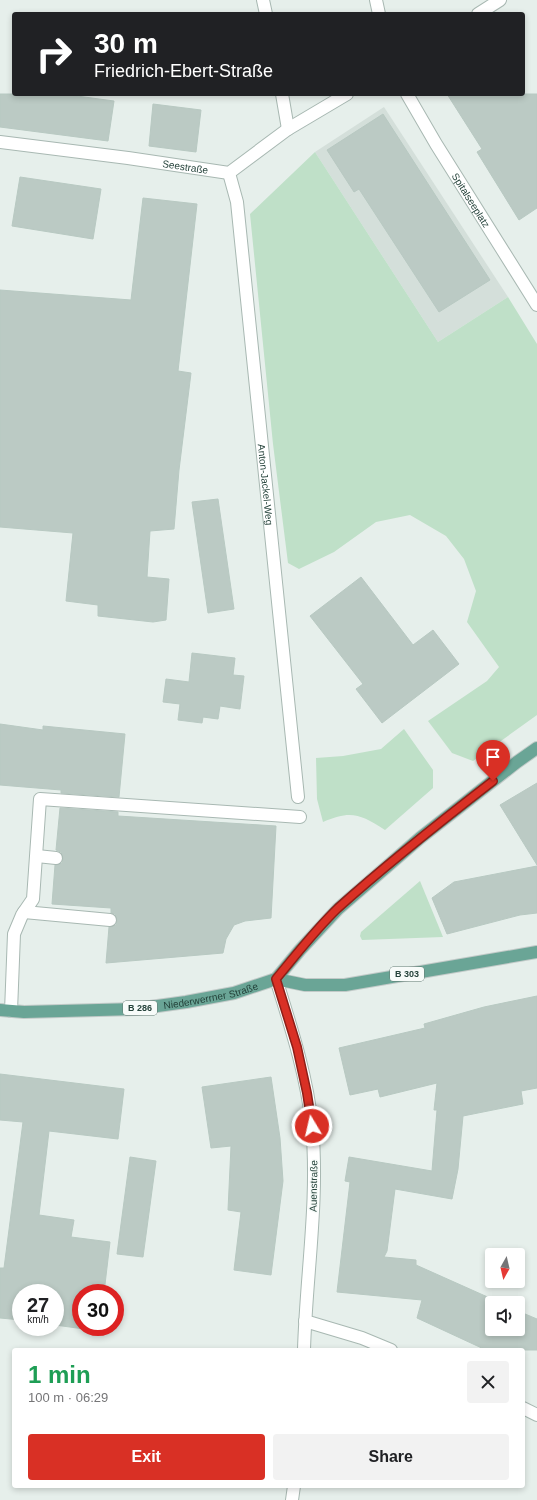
<!DOCTYPE html>
<html lang="en">
<head>
<meta charset="utf-8">
<style>
  :root { --surface:#fff; --page:#f2f2f2; --text:#202124; --muted:#757577; --accent:#d93025 }
  body { margin:0; font-family:Helvetica,sans-serif; background:var(--page); color:var(--text); height:100vh; display:flex; flex-direction:column; font-size:15px; white-space:nowrap }
  * { box-sizing:border-box; margin:0 }
  p { font-size:13px; color:var(--muted) }
  .icon { flex:none; width:22px; height:22px; fill:none; stroke:currentColor; stroke-width:2; stroke-linecap:round; stroke-linejoin:round }
  .map { position:relative; flex:1; overflow:hidden }
  .details { position:absolute; left:12px; top:1348px; width:513px; height:140px; display:flex; flex-direction:column; background:var(--surface); border-radius:4px; box-shadow:0 2px 6px #0003 }
  .details>* { flex:none }
  .banner { position:absolute; left:12px; top:12px; width:513px; height:84px; border-radius:4px; box-shadow:0 2px 6px #0003; background:#202124; color:#fff; overflow:hidden }
  .needle { width:26px; rotate:188deg }
  .buttons { position:absolute; left:485px; top:1248px; display:grid; gap:8px }
  .buttons a { display:grid; place-items:center; width:40px; height:40px; border-radius:4px; background:var(--surface); box-shadow:0 2px 6px #0003; font-size:20px }
  .speed { position:absolute; left:12px; top:1284px; display:flex; gap:8px; font-size:20px; font-weight:700; text-align:center }
  .speed>* { display:grid; place-content:center; width:52px; height:52px; border-radius:50%; background:var(--surface); box-shadow:0 2px 6px #0003; line-height:1 }
  .speed small { font-size:10px; font-weight:400 }
  .speed .limit { border:6px solid #d22; background:#fff; color:#111 }
  .pin { position:absolute; display:grid; place-items:center; width:34px; height:34px; color:#fff; margin:-41px -17px; border-radius:50% 50% 50% 0; rotate:-45deg; box-shadow:0 0 4px #0007 }
  .pin .icon { rotate:45deg }
  .me { position:absolute; width:44px; margin:-22px; rotate:351deg; stroke-linejoin:round; filter:drop-shadow(0 0 3px #0008) }
  .turn { display:flex; align-items:center; gap:14px; height:84px; padding:0 16px; font-size:18px }
  .turn .icon { width:52px; height:52px; stroke-width:2.5 }
  .turn b { display:block; font-size:28px; line-height:34px }
  .round { display:grid; place-items:center; flex:none; width:42px; height:42px; border-radius:4px; background:var(--page) }
  .summary { display:flex; align-items:center; justify-content:space-between; height:68px; padding:0 16px }
  h1 { font-size:24px; font-weight:700; line-height:30px; color:#1e9e55 }
  .cta { display:flex; gap:8px; margin-top:auto; padding:8px 16px }
  .cta a { flex:1; height:46px; border-radius:4px; background:var(--accent); color:#fff; font-size:16px; font-weight:700; line-height:46px; text-align:center }
  .cta a+a { background:var(--page); color:var(--text) }
  .map>svg:first-child { display:block }
  .built { fill:#d4dfda }
  .green { fill:#bfe0c8 }
  .building { fill:#bbcac4; stroke:#b8c9c2 }
  .lines { fill:none; stroke-linecap:round; stroke-linejoin:round }
  .lane-casing { stroke:#a8b8b2; stroke-width:14 }
  .street-casing { stroke:#a8b8b2; stroke-width:14 }
  .primary-casing { stroke:#c2cac8; stroke-width:14 }
  .lane { stroke:#fff; stroke-width:12 }
  .street { stroke:#fff; stroke-width:12 }
  .primary { stroke:#6aa596; stroke-width:12 }
  .route-casing { stroke:#8d1f18; stroke-width:10 }
  .route { stroke:#d93025; stroke-width:7 }
  .labels { text-anchor:middle; stroke-width:3; stroke-linejoin:round; paint-order:stroke }
  .shield { fill:#f7fbf9; stroke:#637a73; stroke-width:1 }
  .shield-label { font-size:9px; font-weight:bold; fill:#24423a }
  .street-label { font-size:10px; fill:#24423a; stroke:#f7fbf9 }
</style>
</head>
<body>
<div class="map">
<svg width="537" height="1500" viewBox="0 0 537 1500">
  <rect width="100%" height="100%" fill="#e6efeb"/>
  <path class="built" d="M384 107 508 297 438 342 315 152Z"/>
  <g class="green">
    <path d="M315 152 438 342 508 297 537 344V715L473 761 452 753 428 721 487 681 499 667 467 622 476 591 464 559 446 536 410 515 376 522 334 552 299 569 288 563 273 444 250 214Z"/>
    <path d="M404 729 433 770V788L385 830C360 814 351 810 323 822L317 799 316 758 343 756 381 749Z"/>
    <path d="M420 881 443 937 362 940 360 936 361 932Z"/>
  </g>
  <g class="building">
    <path d="M0 94H62L114 101 108 141 0 127Z"/>
    <path d="M447 94H537V208L519 220 477 152 482 149Z"/>
    <path d="M153 104 201 110 196 152 149 146Z"/>
    <path d="M383 114 490 280 439 312 359 189 354 192 327 150Z"/>
    <path d="M20 177 101 189 93 239 12 226Z"/>
    <path d="M143 198 197 204 178 371 191 373 179 470 174 529 150 531 147 577 169 579 166 620 153 622 98 616V605L66 601 73 533 0 527V290L131 300Z"/>
    <path d="M218 499 234 609 208 613 192 502Z"/>
    <path d="M361 577 413 645 433 630 459 664 382 723 356 689 363 684 310 616Z"/>
    <path d="M192 653 235 658 233 675 244 676 240 709 220 706 218 719 203 717 202 723 178 720 180 704 163 702 166 679 189 682Z"/>
    <path d="M0 724 43 730V726L125 734 119 797 61 793V790L0 785Z"/>
    <path d="M537 783V865L500 805Z"/>
    <path d="M60 808 118 812V816L276 826 271 918 245 921 234 925 226 939 223 953 106 963 109 927 116 925 117 920 115 914 111 913V908L52 904 55 865 62 863 63 858 61 852 56 850Z"/>
    <path d="M537 866V913L520 915 447 934 432 898 454 882Z"/>
    <path d="M537 996V1088L521 1091 523 1104 463 1116 458 1169 452 1199 395 1189 387 1251 384 1257 416 1260V1265L501 1303H492V1329H518V1311L537 1319V1350H486L417 1318 422 1300 337 1292 350 1182 345 1181 349 1157 432 1171 437 1110H434L437 1083 380 1097 378 1089 350 1095 339 1048 425 1028 424 1024 484 1007Z"/>
    <path d="M0 1074 124 1089 118 1139 49 1131 39 1215 74 1220 71 1237 110 1242 104 1293H81V1327H99V1331L55 1325V1293H21V1320L0 1318V1268H4L23 1122 0 1120Z"/>
    <path d="M271 1077 280 1138 283 1181 271 1275 234 1270 241 1212 228 1210 231 1146 211 1148 202 1087Z"/>
    <path d="M130 1157 156 1161 143 1257 117 1254Z"/>
  </g>
  <g class="lines">
    <g class="lane-casing">
      <g id="lane">
        <path d="M37 856 56 858"/>
        <path d="M24 912 110 920"/>
        <path d="M11 1011 14 934 22 915 33 899 40 799 300 817"/>
      </g>
    </g>
    <g class="street-casing">
      <g id="street">
        <path d="M263 0 266 14"/>
        <path d="M376 0 379 14"/>
        <path d="M478 14 500 0"/>
        <path d="M282 94 288 129"/>
        <path id="s1" d="M407 94 436 144 537 305"/>
        <path id="s2" d="M0 142 128 158 229 173 288 129 347 94"/>
        <path id="s3" d="M229 173 237 202 298 797"/>
        <path d="M276 979C291 1027 307 1076 312 1126 319 1200 306 1276 304 1350"/>
        <path d="M305 1321 362 1338 391 1350"/>
        <path d="M523 1408 537 1415"/>
        <path d="M292 1500 294 1486"/>
      </g>
    </g>
    <g class="primary-casing">
      <g id="primary">
        <path d="M276 979 300 950 338 909 420 838 517 762 537 748"/>
        <path id="s4" d="M0 1010 24 1012 136 1009 186 1002 234 993 276 979 305 985H345L537 952"/>
      </g>
    </g>
    <use href="#lane" class="lane"/>
    <use href="#street" class="street"/>
    <use href="#primary" class="primary"/>
  </g>
  <g class="lines">
    <g class="route-casing">
      <path id="route" d="M312 1126 307 1093 297 1047 276 979C296 955 315 930 338 908 388 863 440 822 493 781"/>
    </g>
    <use href="#route" class="route"/>
  </g>
  <g class="labels">
    <g class="shield">
      <rect x="390" y="967" width="34" height="14" rx="3"/>
      <rect x="123" y="1001" width="34" height="14" rx="3"/>
    </g>
    <g class="shield-label">
      <text x="407" y="977">B 303</text>
      <text x="140" y="1011">B 286</text>
    </g>
    <g class="street-label">
      <text dy="4" stroke="none"><textPath href="#s2" startOffset="187">Seestraße</textPath></text>
      <text dy="4" stroke="none"><textPath href="#s1" startOffset="124">Spitalseeplatz</textPath></text>
      <text dy="4" stroke="none"><textPath href="#s3" startOffset="314">Anton-Jackel-Weg</textPath></text>
      <text dy="4" stroke="none"><textPath href="#s4" startOffset="212">Niederwerrner Straße</textPath></text>
      <text transform="translate(313 1186) rotate(-89)" y="4">Auenstraße</text>
    </g>
  </g>
</svg>
<div class="buttons">
<a><svg class="needle" viewBox="-14 -14 28 28"><path d="M0-13l5 13h-10z" fill="#e53935"/><path d="M0 13l5-13h-10z" fill="#757577"/></svg></a>
<a><svg class="icon" aria-label="sound" viewBox="0 0 24 24"><path d="M4 9h4l5-4v14l-5-4H4zM17 9q2 3 0 6"/></svg></a>
</div>
<div class="speed"><div>27<small>km/h</small></div><div class="limit">30</div></div>
<div class="pin" style="left:493px;top:781px;background:#d93025"><svg class="icon" aria-label="arrive" viewBox="0 0 24 24"><path d="M6 21V4h12l-3 4 3 4H6"/></svg></div>
<svg class="me" style="left:312px;top:1126px" viewBox="-20 -20 40 40"><circle r="17" fill="#d93025" stroke="#fff" stroke-width="3"/><path d="M0-11L8 9 0 5-8 9z" fill="#fff"/></svg>
<div class="banner">
<div class="turn"><svg class="icon" aria-label="right" viewBox="0 0 24 24"><path d="M7 20v-9h11M14 6l5 5-5 5"/></svg><div><b>30 m</b>Friedrich-Ebert-Straße</div></div>
</div>
<section class="details">
<div class="summary"><div><h1>1 min</h1><p>100 m · 06:29</p></div><a class="round"><svg class="icon" aria-label="close" viewBox="0 0 24 24"><path d="M6 6l12 12M18 6L6 18"/></svg></a></div>
<div class="cta"><a>Exit</a><a>Share</a></div>
</section>
</div>
</body>
</html>
